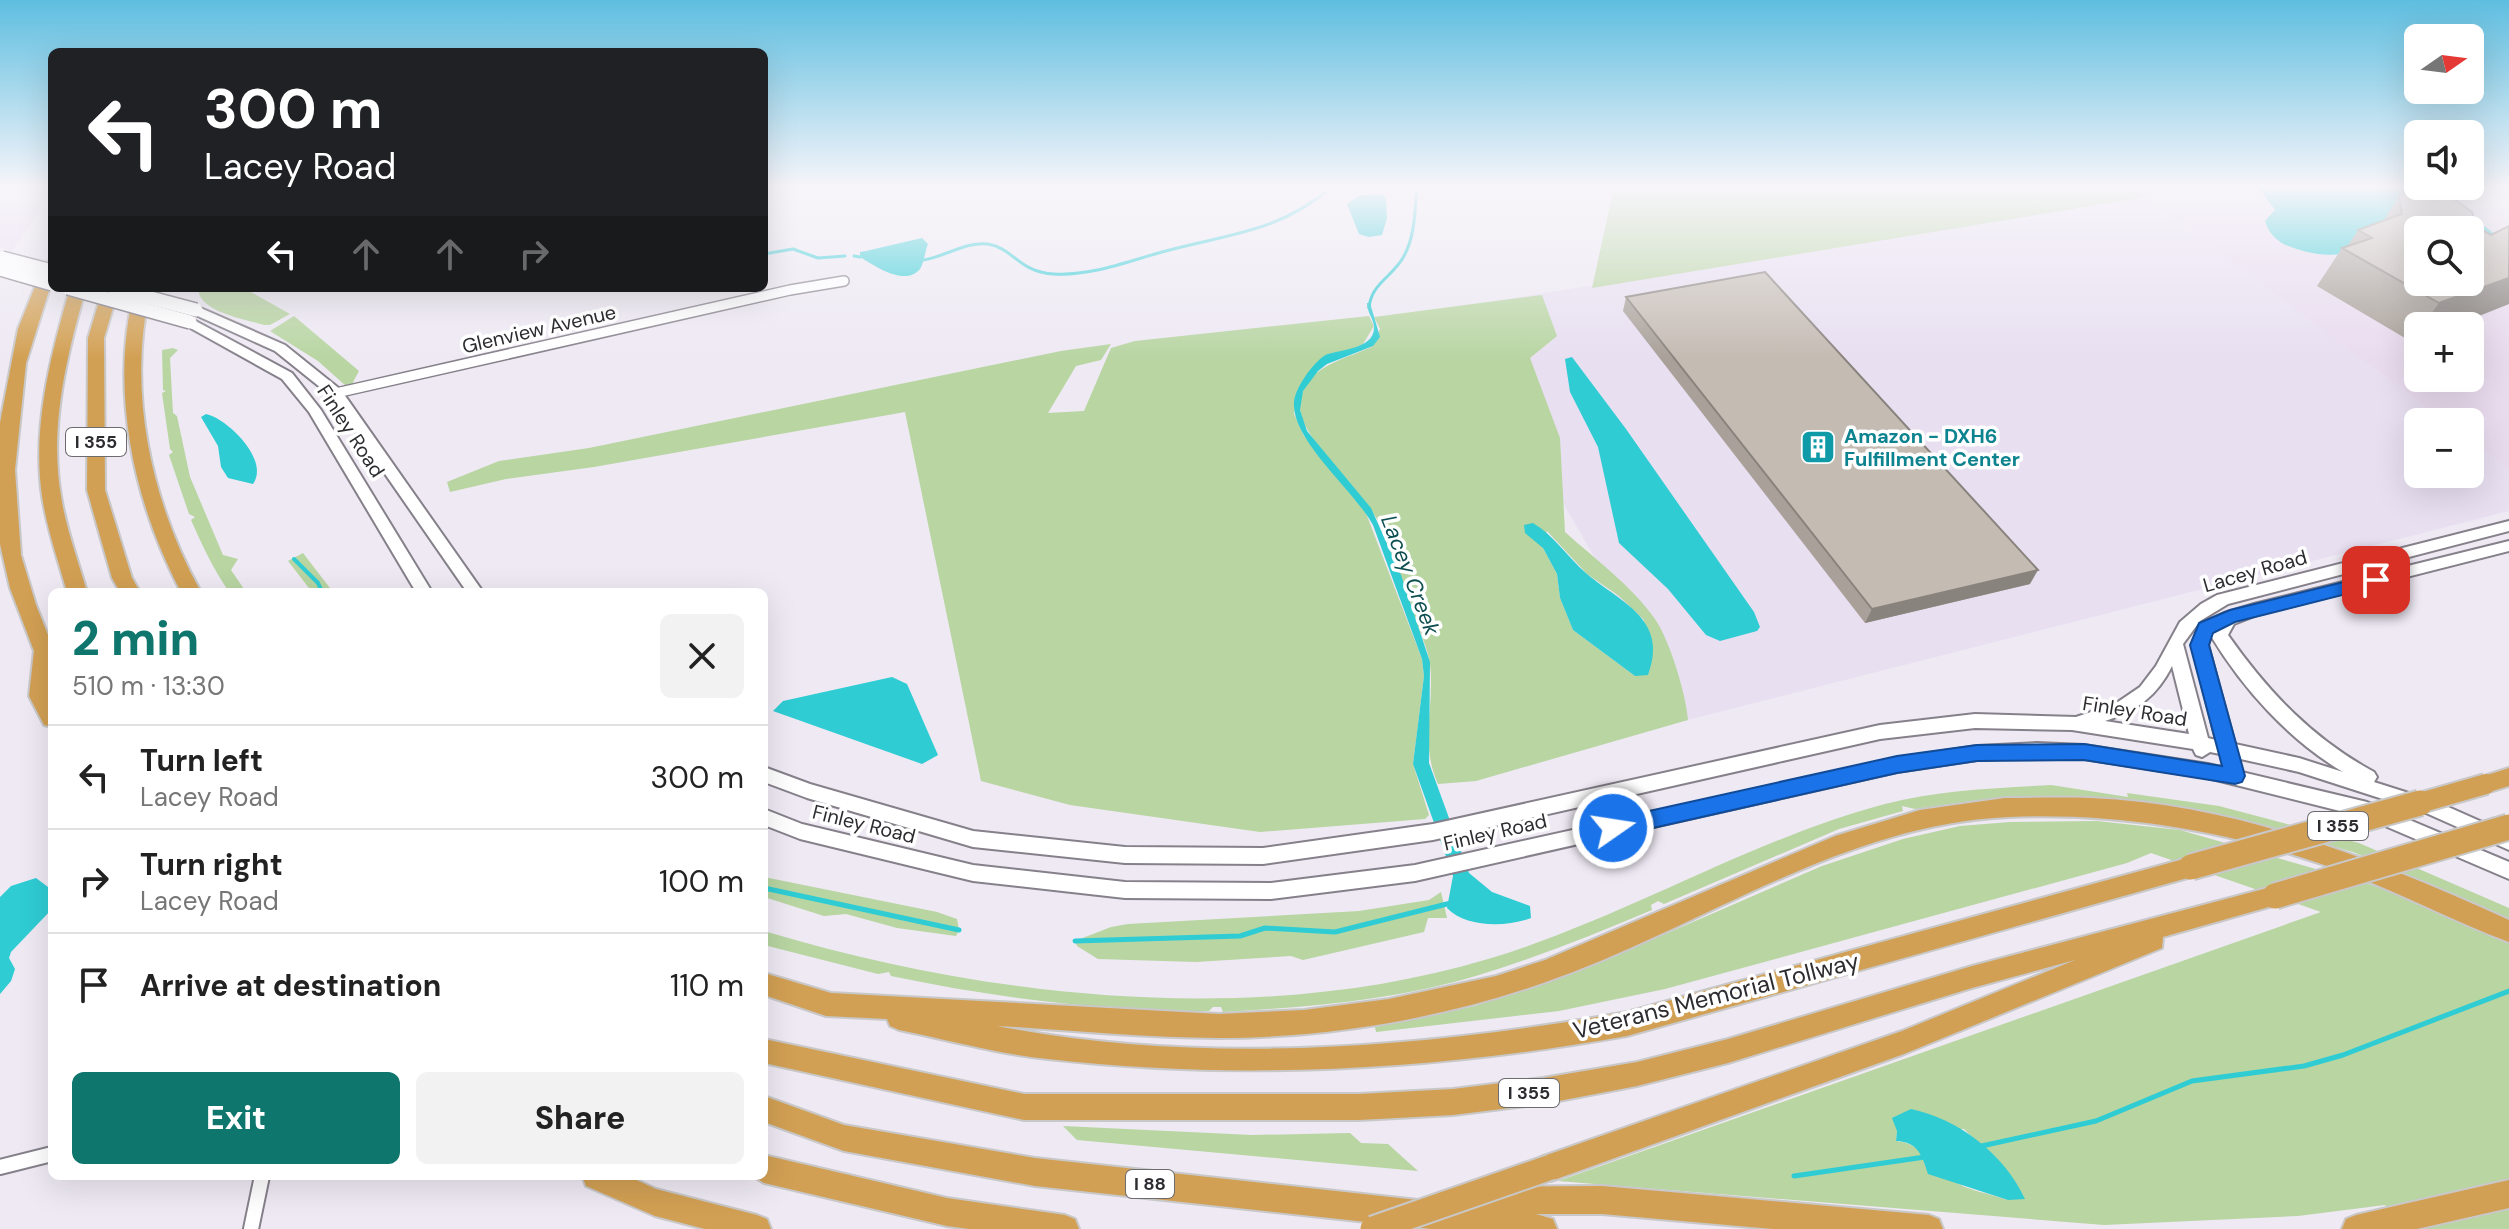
<!DOCTYPE html>
<html lang="en">
<head>
<meta charset="utf-8">
<style>
  :root { --surface:#fff; --page:#f2f2f2; --text:#222; --muted:#767676; --line:#e0e0e0; --accent:#0f766e }
  body { margin:0; font-family:"DM Sans",sans-serif; background:var(--page); color:var(--text); height:100vh; display:flex; flex-direction:column; font-size:30px; white-space:nowrap }
  * { box-sizing:border-box; margin:0 }
  p { font-size:26px; color:var(--muted) }
  .icon { flex:none; width:44px; height:44px; fill:none; stroke:currentColor; stroke-width:2; stroke-linecap:round; stroke-linejoin:round }
  .map { position:relative; flex:1; overflow:hidden }
  .details { position:absolute; left:48px; top:588px; width:720px; height:592px; display:flex; flex-direction:column; background:var(--surface); border-radius:12px; box-shadow:0 8px 32px #0002 }
  .details>* { flex:none }
  .top-card { position:absolute; left:48px; top:48px; width:720px; height:244px; border-radius:12px; box-shadow:0 8px 32px #0002; background:#202124; color:#fff; overflow:hidden }
  .needle { width:52px; rotate:76deg }
  .tools { position:absolute; left:2404px; top:24px; display:grid; gap:16px }
  .tools a { display:grid; place-items:center; width:80px; height:80px; border-radius:12px; background:var(--surface); box-shadow:0 8px 32px #0002; font-size:40px }
  .pin { position:absolute; display:grid; place-items:center; width:68px; height:68px; color:#fff; margin:-34px; border-radius:16px; box-shadow:0 4px 12px #0006 }
  .me { position:absolute; width:88px; margin:-44px; rotate:77deg; stroke-linejoin:round; filter:drop-shadow(0 0 6px #0008) }
  .turn { display:flex; align-items:center; gap:28px; height:168px; padding:0 24px; font-size:36px }
  .turn .icon { width:104px; height:104px; stroke-width:2.5 }
  .turn b { display:block; font-size:56px; line-height:68px }
  .lanes { display:flex; align-items:center; height:76px; padding:0 24px; background:#0003; justify-content:center; gap:40px; direction:ltr }
  .lanes .off { opacity:.35 }
  .round { display:grid; place-items:center; flex:none; width:84px; height:84px; border-radius:12px; background:var(--page) }
  .headline { display:flex; align-items:center; justify-content:space-between; height:136px; padding:0 24px }
  h1 { font-size:48px; font-weight:800; line-height:60px; color:var(--accent) }
  .button { display:flex; gap:16px; margin-top:auto; padding:16px 24px }
  .button a { flex:1; height:92px; border-radius:12px; background:var(--accent); color:#fff; font-size:32px; font-weight:800; line-height:92px; text-align:center }
  .button a+a { background:var(--page); color:var(--text) }
  ul { padding:0; list-style:none }
  li { display:flex; align-items:center; gap:24px; height:104px; padding:0 24px; border-top:2px solid var(--line) }
  li div { flex:1 }
  li b { display:block; font-size:30px }
  li em { font-style:normal }
  .map>svg:first-child { display:block }
  .commercial { fill:#e9dcef; fill-rule:evenodd }
  .built { fill:#e8dff1 }
  .green { fill:#b8d5a2; fill-rule:evenodd }
  .water { fill:#2fccd4 }
  .lines { fill:none; stroke-linecap:round; stroke-linejoin:round }
  .stream-far2 { stroke:#2fccd4; stroke-width:3 }
  .stream-far1 { stroke:#2fccd4; stroke-width:4 }
  .stream { stroke:#2fccd4; stroke-width:5 }
  .minor-far1-casing { stroke:#85808a; stroke-width:12 }
  .minor-casing { stroke:#85808a; stroke-width:18 }
  .secondary-casing { stroke:#85808a; stroke-width:4 }
  .motorway-casing { stroke:#c9c8c9; stroke-width:4 }
  .minor-far1 { stroke:#fff; stroke-width:9 }
  .minor { stroke:#fff; stroke-width:14 }
  .secondary { fill:#fff; fill-rule:evenodd }
  .motorway { fill:#d2a054; fill-rule:evenodd }
  .secondary-bridge-casing { stroke:#85808a; stroke-width:16; stroke-linecap:butt }
  .motorway-bridge-far1-casing { stroke:#c9c8c9; stroke-width:24; stroke-linecap:butt }
  .motorway-bridge-casing { stroke:#c9c8c9; stroke-width:29; stroke-linecap:butt }
  .secondary-bridge { stroke:#fff; stroke-width:13 }
  .motorway-bridge-far1 { stroke:#d2a054; stroke-width:20 }
  .motorway-bridge { stroke:#d2a054; stroke-width:25 }
  .wall { fill:#a9a199 }
  .shaded-wall { fill:#89837d }
  .building { fill:#c4bbb2; stroke:#89837d; stroke-width:2; fill-rule:evenodd }
  .route { fill:#1a73e8; stroke:#114b97; stroke-width:2 }
  .labels { text-anchor:middle; stroke-width:7; stroke-linejoin:round; paint-order:stroke }
  .shield { fill:#fff; stroke:#6d6b6e; stroke-width:2 }
  .shield-label { font-size:18px; font-weight:bold; fill:#2e2c30 }
  .street-label { font-size:20px; fill:#2e2c30; stroke:#fff }
  .culture-label { font-size:20px; font-weight:bold; fill:#0d838f; stroke:#fff; text-anchor:start }
  .water-label { font-size:22px; font-style:italic; fill:#0d4e51; stroke:#fff }
  .near-street-label { font-size:24px; fill:#2e2c30; stroke:#fff }
</style>
</head>
<body>
<div class="map">
<svg width="2509" height="1229" viewBox="0 0 2509 1229">
  <rect width="100%" height="100%" fill="#eee9f3"/>
  <g class="commercial">
    <path d="M0 187H52V193L12 251 0 247Z"/>
    <path d="M2132 187H2469L2509 211V470L2470 440V422H2445ZM2418 230H2470V282H2418ZM2418 326H2470V378H2418Z"/>
  </g>
  <path class="built" d="M2146 197 2446 422H2418V474H2470V440L2509 470V511L1688 720 1451 308Z"/>
  <g class="green">
    <path d="M1614 187H2132L2146 197 1592 288Z"/>
    <path d="M198 288H244L290 314 270 325H264C245 319 198 312 198 288Z"/>
    <path d="M1542 295 1557 336 1530 358 1560 438 1565 532C1595 559 1632 586 1655 619 1670 641 1686 694 1688 720L1476 781 1438 784C1419 741 1435 708 1430 664 1428 650 1422 637 1417 624 1406 591 1394 559 1381 527 1366 492 1300 439 1300 408 1301 366 1343 361 1373 346L1380 329 1374 317ZM1547 531 1587 574 1619 596 1644 620 1635 676 1573 630 1560 598 1557 574 1543 548Z"/>
    <path d="M294 316 359 371 353 382 355 386H346L318 361 270 331Z"/>
    <path d="M1369 316 1374 326 1363 344 1344 353 1325 356 1308 374 1295 396 1294 414 1304 436 1364 508 1422 659 1424 676 1413 764 1429 815 1425 819 1260 832 1070 805 981 781 905 412 594 467 506 479 450 492 447 482 499 461 589 448 1061 351 1111 344 1101 360 1076 366 1048 413 1084 411 1111 348 1135 341Z"/>
    <path d="M173 348 178 350 170 358 173 413 177 416 190 477 223 555 238 559 231 570 246 592H229C214 570 202 545 191 520L195 517 189 514 169 455 173 452 170 449 162 393 166 391 163 390 162 350Z"/>
    <path d="M303 553 333 592H312L288 561Z"/>
    <path d="M2051 785 2128 797 2127 793 2219 806 2359 843 2509 908V920L2353 852 2258 825 2080 798 1979 800 1915 809 1902 806 1903 811 1839 829 1664 904 1658 901 1651 905 1652 910C1595 934 1538 957 1479 975 1396 1000 1310 1007 1223 1012L1221 1007H1213L1209 1011C1102 1011 996 998 891 976L889 972 878 974 764 945V931C991 999 1258 1028 1488 959 1623 919 1749 840 1885 804 1939 790 1996 788 2051 785Z"/>
    <path d="M2097 821 2180 830 2389 890 2509 942V1229H2402L2385 1205 2298 1216 2104 1225 1558 1181 2321 912 2151 853 2127 863 1665 989 1559 1011 1376 1032 1375 1027 1475 1006 1580 971 1822 866 1903 839 1960 826 2010 822ZM1964 1129 1984 1149 2007 1200C1995 1195 1968 1190 1959 1184 1939 1170 1922 1143 1896 1141L1897 1131Z"/>
    <path d="M764 877 937 912 957 919 959 930 956 936 897 928 846 914 824 916 764 897Z"/>
    <path d="M1441 892 1447 918H1428L1424 932 1303 960 1291 956 1196 962 1098 959 1077 946 1075 941 1111 927 1128 924 1359 911 1429 900Z"/>
    <path d="M1063 1126 1252 1135 1350 1133 1361 1143 1388 1144 1418 1171 1077 1140Z"/>
  </g>
  <g class="water">
    <path d="M2258 187H2405C2428 215 2470 206 2498 238 2473 231 2445 226 2419 230 2369 237 2357 266 2300 250 2282 245 2271 239 2265 221L2275 210Z"/>
    <path d="M1360 195 1382 194 1386 198 1387 218 1382 235 1369 237 1359 234 1347 204Z"/>
    <path d="M922 238 928 244C925 251 924 263 920 269 905 287 875 266 860 257V252L866 251Z"/>
    <path d="M1367 303H1370L1380 337 1373 346 1327 364 1318 371 1303 391 1300 410 1307 431 1371 508 1401 575 1430 662 1429 763 1469 873 1492 892 1530 906 1531 918C1507 927 1466 928 1447 908L1453 876 1413 764 1424 676 1422 659 1373 525C1354 490 1291 440 1294 402 1295 388 1313 363 1324 356 1334 349 1376 351 1374 326 1373 318 1367 312 1367 303Z"/>
    <path d="M1572 357 1626 429 1754 612 1760 627 1757 631 1720 641 1706 635 1668 589 1619 543 1598 447 1570 392 1565 359Z"/>
    <path d="M206 414C228 419 270 460 253 484L228 478 221 467 218 446 201 417Z"/>
    <path d="M1533 523C1555 536 1568 558 1587 574 1622 603 1669 620 1648 675L1635 676 1573 630 1560 598 1557 574 1543 548 1525 533 1524 525Z"/>
    <path d="M892 677 907 684 938 755 922 764 773 711 783 701Z"/>
    <path d="M36 878 52 890V909L11 952 9 958 15 969 11 981 0 994V897L11 886Z"/>
    <path d="M1911 1109C1959 1119 2004 1154 2025 1199L2008 1200 1928 1174C1922 1155 1918 1142 1896 1141L1897 1131 1892 1118Z"/>
  </g>
  <g class="lines">
    <g class="stream-far2">
      <path d="M764 254 793 249 818 258 845 256"/>
      <path d="M854 256 860 257"/>
      <path d="M923 260C945 257 966 241 988 244 1013 248 1020 273 1054 274 1091 276 1126 262 1162 252 1227 234 1278 233 1332 187"/>
      <path d="M1369 308C1371 283 1393 277 1404 256 1415 236 1415 210 1417 187"/>
    </g>
    <path class="stream-far1" d="M294 559 318 583 322 592"/>
    <g class="stream">
      <path d="M764 888 959 930"/>
      <path d="M1075 941 1240 936 1265 928 1335 932 1451 903"/>
      <path d="M1977 1147 2096 1121 2192 1081 2304 1066 2343 1055 2509 991"/>
      <path d="M1794 1176 1925 1157"/>
    </g>
    <g class="minor-far1-casing">
      <path id="minor-far1" d="M336 393 790 290 844 281"/>
    </g>
    <g class="minor-casing">
      <g id="minor">
        <path d="M0 1167 52 1154"/>
        <path d="M251 1229 262 1176"/>
      </g>
    </g>
    <g class="secondary-casing">
      <g id="secondary">
        <path d="M196 306 285 345 341 390 483 592H467L331 396 275 351 191 313V307Z"/>
        <path d="M190 318 292 373 321 410 432 592H416L309 412 282 379 185 325 184 322Z"/>
        <path d="M2509 521V531L2228 604 2200 621 2183 644 2208 738 2216 740 2192 645 2200 624 2224 613 2254 604 2509 541V551L2257 615 2234 624 2228 635C2268 692 2313 739 2374 772L2377 777 2374 782 2437 802 2509 834V850L2426 813 2299 772 2236 758 2229 762 2223 760 2220 754 2210 752 2202 757 2196 755 2193 749 2072 730 1975 728 1880 739 1433 840 1263 864 1125 863 973 847 807 798 764 782V767L810 784 973 831 1125 847 1263 848 1433 824 1880 725 1975 714 2076 717 2115 704 2140 687 2156 666 2180 622 2201 604 2217 595ZM2211 636C2243 689 2289 740 2343 772L2299 758 2235 744 2208 645ZM2172 666 2189 734 2105 721C2137 711 2157 696 2172 666Z"/>
        <path d="M2037 743 2084 745 2208 764 2367 802 2509 862V879L2364 817 2208 778 2084 759 2037 757 1977 760 1897 772 1415 881 1271 899 1125 898 973 881 800 839 764 825V809L802 824 973 865 1125 882 1271 883 1415 865 1897 758 1977 746Z"/>
      </g>
    </g>
    <g class="motorway-casing">
      <g id="motorway">
        <path d="M52 259V281L26 363 15 470 21 555 36 605 52 645V727L44 725 29 696 34 651 10 588 0 544V423L18 329 44 264Z"/>
        <path d="M70 288H86C67 354 49 427 61 496 66 529 78 560 87 592H67C58 560 47 529 42 496 32 427 51 354 70 288Z"/>
        <path d="M103 288H119L104 338 105 490 132 578 140 592H120L112 578 87 490 88 338Z"/>
        <path d="M135 288H151C126 389 151 502 201 592H181C133 501 109 388 135 288Z"/>
        <path d="M2509 768V786L2486 793 2478 790 2475 784 2478 778Z"/>
        <path d="M2005 798C2034 798 2062 797 2091 798 2237 804 2377 860 2509 920V942C2455 922 2403 894 2349 874 2242 833 2124 812 2009 817 1841 824 1698 930 1543 983 1440 1019 1327 1038 1218 1038 1144 1038 1070 1030 997 1026 1203 1066 1422 1048 1627 1012L2191 857 2199 860 2203 867 2199 874 2191 877 1627 1036C1435 1070 1241 1081 1048 1059 998 1054 948 1040 899 1030L890 1026 887 1019 826 1016 764 995V973L831 993 1219 1014 1304 1010 1389 999 1496 976 1545 960 1835 836 1920 810Z"/>
        <path d="M2275 886 2283 889 2287 896 2283 903 2163 937 2162 948 1904 1054 1551 1181 1541 1177 1537 1167 1541 1157 1902 1031 2075 960 1972 988 1728 1063 1637 1086 1543 1104 1453 1115 1359 1120H1024L764 1063V1039L1024 1094H1359L1453 1089 1543 1078 1637 1062 1728 1039 1972 966Z"/>
        <path d="M764 1096 844 1125 1035 1158 1454 1204 1456 1191 1466 1187 1602 1186 1929 1215 1939 1219 1943 1229H1773L1602 1214H1536L1553 1219 1557 1229H1431L1035 1186 844 1151 764 1122Z"/>
        <path d="M764 1155 947 1198 1065 1215 1075 1219 1079 1229H969L947 1226 764 1183 753 1176H764Z"/>
        <path d="M582 1176H628L656 1189 757 1215 767 1219 771 1229H705L655 1216 586 1186Z"/>
        <path d="M2509 1180V1208L2417 1229H2342L2346 1219 2356 1215Z"/>
      </g>
    </g>
    <use href="#minor-far1" class="minor-far1"/>
    <use href="#minor" class="minor"/>
    <use href="#secondary" class="secondary"/>
    <use href="#motorway" class="motorway"/>
    <g class="secondary-bridge-casing">
      <g id="secondary-bridge">
        <path d="M2 258 52 271"/>
        <path d="M0 269 52 284"/>
        <path d="M68 288 190 322"/>
        <path d="M113 288 196 310"/>
      </g>
    </g>
    <g class="motorway-bridge-far1-casing">
      <path id="motorway-bridge-far1" d="M2413 805 2486 784"/>
    </g>
    <g class="motorway-bridge-casing">
      <g id="motorway-bridge">
        <path d="M2191 867 2420 803"/>
        <path d="M2275 896 2509 827"/>
        <path d="M1373 1229 1551 1167"/>
      </g>
    </g>
    <use href="#secondary-bridge" class="secondary-bridge"/>
    <use href="#motorway-bridge-far1" class="motorway-bridge-far1"/>
    <use href="#motorway-bridge" class="motorway-bridge"/>
  </g>
  <g class="wall">
    <path d="M2399 197 2470 320 2454 326H2418V339L2410 341 2317 286 2342 248 2347 247 2358 230 2383 221Z"/>
    <path d="M1626 297 2030 584 1865 623 1623 311Z"/>
  </g>
  <g class="shaded-wall">
    <path d="M2509 278V304L2454 326H2422L2439 303Z"/>
    <path d="M2418 331V339L2410 341Z"/>
    <path d="M2038 570 2030 584 1865 623 1872 609Z"/>
  </g>
  <g class="building">
    <path d="M2426 191 2454 199 2472 212 2476 227 2491 235 2509 226V278L2439 303 2342 248 2372 238 2358 230 2402 214 2399 197 2403 193ZM2418 230H2470V282H2418Z"/>
    <path d="M1765 272 2038 570 1872 609 1626 297Z"/>
  </g>
  <linearGradient id="sky" x2="0" y2="1"><stop stop-color="#5ebee0"/><stop offset="0.52" stop-color="#f7f5fa"/><stop offset="1" stop-color="#f7f5fa" stop-opacity="0"/></linearGradient>
  <rect width="2509" height="359" fill="url(#sky)"/>
  <path class="route" d="M2376 574 2385 580 2382 585 2235 622 2213 633 2209 645 2245 776 2242 782 2235 784 2084 760 1977 761 1897 773 1613 837 1606 834 1603 828 1606 822 1613 819 1897 756 1977 745 2084 744 2222 766 2190 645 2199 623 2230 610Z"/>
  <defs>
    <g id="building-square" transform="scale(1.8)"><rect x="-9" y="-9" width="18" height="18" rx="4" fill="#0f9aa8" stroke="#fff"/><path d="M-4-6H4V6H1V3H-1V6H-4ZM-2.5-4.3h1.7v1.8h-1.7ZM.8-4.3h1.7v1.8H.8ZM-2.5-1h1.7V.8h-1.7ZM.8-1h1.7V.8H.8Z" fill="#fff"/></g>
  </defs>
  <g fill-rule="evenodd">
    <use href="#building-square" x="1818" y="447"/>
  </g>
  <g class="labels">
    <g class="shield">
      <rect x="66" y="428" width="60" height="28" rx="6"/>
      <rect x="2308" y="812" width="60" height="28" rx="6"/>
      <rect x="1499" y="1079" width="60" height="28" rx="6"/>
      <rect x="1126" y="1170" width="48" height="28" rx="6"/>
    </g>
    <g class="shield-label">
      <text x="96" y="448">I 355</text>
      <text x="2338" y="832">I 355</text>
      <text x="1529" y="1099">I 355</text>
      <text x="1150" y="1190">I 88</text>
    </g>
    <g class="street-label">
      <text transform="translate(539 329) rotate(-13)" y="7">Glenview Avenue</text>
      <text transform="translate(351 431) rotate(57)" y="7">Finley Road</text>
      <text transform="translate(2255 571) rotate(-16)" y="7">Lacey Road</text>
      <text transform="translate(2135 711) rotate(9)" y="7">Finley Road</text>
      <text transform="translate(864 824) rotate(14)" y="7">Finley Road</text>
      <text transform="translate(1495 832) rotate(-13)" y="7">Finley Road</text>
    </g>
    <g class="culture-label">
      <text x="1844" y="443">Amazon - DXH6<tspan x="1844" dy="23">Fulfillment Center</tspan></text>
    </g>
    <g class="water-label">
      <text transform="translate(1411 575) rotate(69)" y="8">Lacey Creek</text>
    </g>
    <g class="near-street-label">
      <text transform="translate(1716 996) rotate(-14)" y="8">Veterans Memorial Tollway</text>
    </g>
  </g>
</svg>
<div class="tools">
<a><svg class="needle" viewBox="-14 -14 28 28"><path d="M0-13l5 13h-10z" fill="#e53935"/><path d="M0 13l5-13h-10z" fill="#767676"/></svg></a>
<a><svg class="icon" aria-label="sound" viewBox="0 0 24 24"><path d="M4 9h4l5-4v14l-5-4H4zM17 9q2 3 0 6"/></svg></a>
<a><svg class="icon" aria-label="search" viewBox="0 0 24 24"><circle cx="10" cy="10" r="6"/><path d="M15 15l6 6"/></svg></a>
<a>+</a>
<a>−</a>
</div>
<div class="pin" style="left:2376px;top:580px;background:#d93025"><svg class="icon" aria-label="arrive" viewBox="0 0 24 24"><path d="M6 21V4h12l-3 4 3 4H6"/></svg></div>
<svg class="me" style="left:1613px;top:828px" viewBox="-20 -20 40 40"><circle r="17" fill="#1a73e8" stroke="#fff" stroke-width="3"/><path d="M0-11L8 9 0 5-8 9z" fill="#fff"/></svg>
<div class="top-card">
<div class="turn"><svg class="icon" aria-label="left" viewBox="0 0 24 24"><path d="M17 20v-9H6M10 6l-5 5 5 5"/></svg><div><b>300 m</b>Lacey Road</div></div>
<div class="lanes"><svg class="icon" aria-label="left" viewBox="0 0 24 24"><path d="M17 20v-9H6M10 6l-5 5 5 5"/></svg><svg class="icon off" aria-label="ahead" viewBox="0 0 24 24"><path d="M12 20V5M6 11l6-6 6 6"/></svg><svg class="icon off" aria-label="ahead" viewBox="0 0 24 24"><path d="M12 20V5M6 11l6-6 6 6"/></svg><svg class="icon off" aria-label="right" viewBox="0 0 24 24"><path d="M7 20v-9h11M14 6l5 5-5 5"/></svg></div>
</div>
<section class="details">
<div class="headline"><div><h1>2 min</h1><p>510 m · 13:30</p></div><a class="round"><svg class="icon" aria-label="close" viewBox="0 0 24 24"><path d="M6 6l12 12M18 6L6 18"/></svg></a></div>
<ul>
<li><svg class="icon" aria-label="left" viewBox="0 0 24 24"><path d="M17 20v-9H6M10 6l-5 5 5 5"/></svg><div><b>Turn left</b><p>Lacey Road</p></div><em>300 m</em></li>
<li><svg class="icon" aria-label="right" viewBox="0 0 24 24"><path d="M7 20v-9h11M14 6l5 5-5 5"/></svg><div><b>Turn right</b><p>Lacey Road</p></div><em>100 m</em></li>
<li><svg class="icon" aria-label="arrive" viewBox="0 0 24 24"><path d="M6 21V4h12l-3 4 3 4H6"/></svg><div><b>Arrive at destination</b></div><em>110 m</em></li>
</ul>
<div class="button"><a>Exit</a><a>Share</a></div>
</section>
</div>
</body>
</html>
